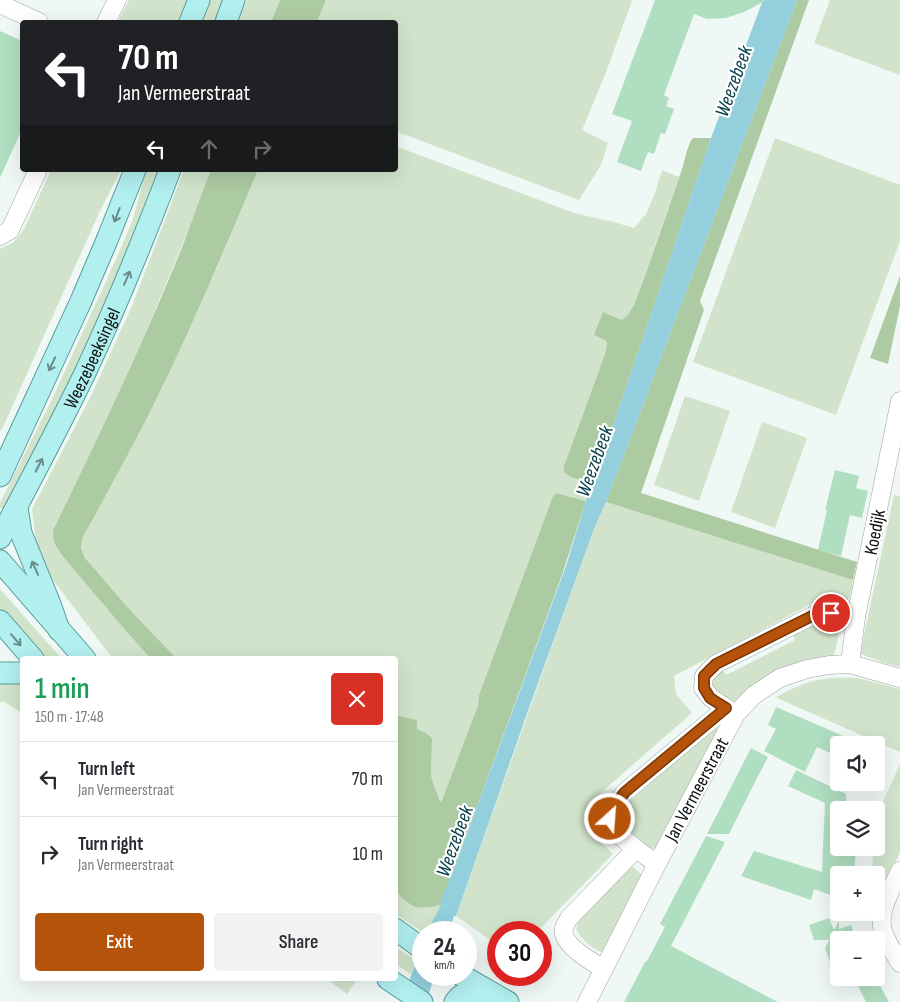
<!DOCTYPE html>
<html lang="en">
<head>
<meta charset="utf-8">
<style>
  :root { --surface:#fff; --page:#f2f2f3; --text:#2b2b33; --muted:#7c7c81; --line:#e1e1e2; --accent:#b45309 }
  body { margin:0; font-family:"Sofia Sans Condensed",sans-serif; background:var(--page); color:var(--text); height:100vh; display:flex; flex-direction:column; font-size:19px; white-space:nowrap }
  * { box-sizing:border-box; margin:0 }
  p { font-size:16px; color:var(--muted) }
  .icon { flex:none; width:28px; height:28px; fill:none; stroke:currentColor; stroke-width:2; stroke-linecap:round; stroke-linejoin:round }
  .map { position:relative; flex:1; overflow:hidden }
  .panel { position:absolute; left:20px; top:656px; width:378px; height:325px; display:flex; flex-direction:column; background:var(--surface); border-radius:5px; box-shadow:0 5px 20px #0002 }
  .panel>* { flex:none }
  .hud { position:absolute; left:20px; top:20px; width:378px; height:152px; border-radius:5px; box-shadow:0 5px 20px #0002; background:#202124; color:#fff; overflow:hidden }
  .tools { position:absolute; left:830px; top:736px; display:grid; gap:10px }
  .tools a { display:grid; place-items:center; width:55px; height:55px; border-radius:5px; background:var(--surface); box-shadow:0 5px 20px #0002; font-size:25px }
  .speed { position:absolute; left:412px; top:921px; display:flex; gap:10px; font-size:25px; font-weight:700; text-align:center }
  .speed>* { display:grid; place-content:center; width:65px; height:65px; border-radius:50%; background:var(--surface); box-shadow:0 5px 20px #0002; line-height:1 }
  .speed small { font-size:12px; font-weight:400 }
  .speed .limit { border:8px solid #d22; background:#fff; color:#111 }
  .pin { position:absolute; display:grid; place-items:center; width:42px; height:42px; color:#fff; margin:-21px; border:2px solid #fff; border-radius:50%; box-shadow:0 1px 5px #0007 }
  .me { position:absolute; width:55px; margin:-28px; rotate:26deg; stroke-linejoin:round; filter:drop-shadow(0 0 4px #0008) }
  .turn { display:flex; align-items:center; gap:18px; height:105px; padding:0 15px; font-size:22px }
  .turn .icon { width:65px; height:65px; stroke-width:2.5 }
  .turn b { display:block; font-size:35px; line-height:42px }
  .lanes { display:flex; align-items:center; height:48px; padding:0 15px; background:#0003; justify-content:center; gap:25px; direction:ltr }
  .lanes .off { opacity:.35 }
  .round { display:grid; place-items:center; flex:none; width:52px; height:52px; border-radius:5px; background:var(--page) }
  .summary { display:flex; align-items:center; justify-content:space-between; height:85px; padding:0 15px }
  h1 { font-size:30px; font-weight:600; line-height:38px; color:#1e9e55 }
  .cta { display:flex; gap:10px; margin-top:auto; padding:10px 15px }
  .cta a { flex:1; height:58px; border-radius:5px; background:var(--accent); color:#fff; font-size:20px; font-weight:600; line-height:58px; text-align:center }
  .cta a+a { background:var(--page); color:var(--text) }
  ul { padding:0; list-style:none }
  li { display:flex; align-items:center; gap:15px; height:75px; padding:0 15px; border-top:1px solid var(--line) }
  li div { flex:1 }
  li b { display:block; font-size:19px }
  li em { font-style:normal }
  .map>svg:first-child { display:block }
  .green { fill:#d1e4cb }
  .forest { fill:#adcba3 }
  .water { fill:#93cfdd }
  .building { fill:#b0dec0 }
  .lines { fill:none; stroke-linecap:round; stroke-linejoin:round }
  .minor-casing { stroke:#9da5a2; stroke-width:19 }
  .major-casing { stroke:#579b9a; stroke-width:23 }
  .minor { stroke:#fff; stroke-width:18 }
  .major { stroke:#b2efef; stroke-width:21 }
  .oneway { stroke:#698c8b }
  .route-casing { stroke:#753606; stroke-width:12 }
  .route { stroke:#b45309; stroke-width:9 }
  .labels { text-anchor:middle; stroke-width:4.5; stroke-linejoin:round; paint-order:stroke }
  .street-label { font-size:19px; fill:#0f1211; stroke:#fff }
  .water-label { font-size:20px; font-style:italic; fill:#08404a; stroke:#fff }
</style>
</head>
<body>
<div class="map">
<svg width="900" height="1002" viewBox="0 0 900 1002">
  <rect width="100%" height="100%" fill="#f0f8f5"/>
  <g class="green">
    <path d="M129 0H190L181 22H118Z"/>
    <path d="M208 0H225L215 22H199Z"/>
    <path d="M247 0H280L271 22H238Z"/>
    <path d="M326 0H630L632 1 605 75 582 130 608 143 601 165 579 200 395 131V22H317Z"/>
    <path d="M830 0H900V75L814 43Z"/>
    <path d="M775 138 900 185V241L836 415 693 362Z"/>
    <path d="M395 146 574 213 614 222 634 228 646 214 655 193 662 170 679 177 634 305 627 316 622 320 594 335 606 341 607 344 605 354 564 466 571 477 593 485 586 501 556 493 553 496 479 695 478 705 442 800 440 802 431 776 432 738 426 733 417 729V720L395 715V659H177L132 612 85 558 81 548 83 537 151 410 218 265 258 170H395Z"/>
    <path d="M51 170H121L99 213 3 427 0 431V249L12 243 18 237 25 227Z"/>
    <path d="M146 170H160L149 198 90 338 56 411 4 510 0 508V503L52 399 117 257 133 219Z"/>
    <path d="M184 170H211L183 243 133 363 92 452 54 528 57 548 126 631 151 659H113L43 567 36 543 32 509 90 398 132 306Z"/>
    <path d="M685 396 730 411 699 501 654 485Z"/>
    <path d="M762 422 807 438 775 528 731 512Z"/>
    <path d="M894 495 900 496V667L884 663 861 654V649Z"/>
    <path d="M606 502 853 580C852 589 851 600 843 605 831 601 825 599 813 603L674 676 676 694 692 713 588 804 589 822 595 837 613 854 537 932H499V947L493 942 456 916 567 604 594 529Z"/>
    <path d="M0 589 62 659H43L16 629 0 610Z"/>
    <path d="M819 620C824 621 832 621 836 625 842 631 836 647 834 655L826 657 732 705 708 685 720 665 726 675 795 640 790 629Z"/>
    <path d="M858 678 900 689V752L779 699 776 697C789 690 803 683 818 680 831 677 845 678 858 678Z"/>
    <path d="M0 680 22 682V713L3 701 0 702Z"/>
    <path d="M716 727 717 730V734L661 840 656 847 650 849 628 837 622 824 623 812 627 804 682 753Z"/>
    <path d="M900 764V852L876 905V875H872L873 848H876V817Z"/>
    <path d="M627 862 642 875 605 949 601 952C591 948 582 939 576 930L578 922 583 913Z"/>
    <path d="M395 891C415 910 414 910 441 905L427 932 424 933 395 914Z"/>
    <path d="M395 947 416 960 411 974 395 964Z"/>
    <path d="M327 979H362L356 981 347 994Z"/>
  </g>
  <g class="forest">
    <path d="M280 0H326L317 22H271Z"/>
    <path d="M797 0H809L700 301 704 310 641 493 857 562 853 580 606 502Z"/>
    <path d="M693 138H711L593 485 571 477 564 472V466L605 354 607 344 606 341 594 335 603 312 622 320 627 316 634 305C651 259 667 213 683 166 685 159 688 143 693 138Z"/>
    <path d="M211 170H258C224 251 190 331 151 410 129 453 106 495 83 537L81 548 85 558 132 612 177 659H151L126 631 66 560C57 548 51 543 54 528 100 435 144 341 183 245 192 220 201 195 211 170Z"/>
    <path d="M900 276V306L888 364 870 358Z"/>
    <path d="M556 493 586 501 562 575 441 905C414 910 415 910 395 891V817L396 812 395 806V715L417 720V729L426 733 432 738 431 776 440 802 442 800 478 705 479 695 553 496Z"/>
  </g>
  <g class="water">
    <path d="M763 0H797L606 502 594 529 529 708 456 916H454L449 932H427L441 905 440 903 456 864 566 566 586 501 593 485 711 138Z"/>
    <path d="M424 941V975H435L426 1002H401Z"/>
  </g>
  <g class="building">
    <path d="M655 0H767L744 12 726 18 707 19 694 14 664 95 669 98 666 106 674 109 665 134 661 133 654 154 648 152 641 171 617 162 632 121 612 114Z"/>
    <path d="M0 31 22 41V129L0 178Z"/>
    <path d="M835 470 859 476 856 488 868 491 862 518 850 515 841 556 818 550 827 510H825Z"/>
    <path d="M776 707 832 731 863 745H839V757L817 747 805 772 764 751 776 729 768 725Z"/>
    <path d="M751 748 768 757 754 784 729 834H707Z"/>
    <path d="M796 770 846 794V810H839V848H856L854 875H839V889L836 897 814 889 811 900 741 876 754 851 822 872 825 803 788 786Z"/>
    <path d="M706 836 725 842 671 946 778 1002H624L645 962 647 961 665 927 660 924Z"/>
    <path d="M829 918 834 930 839 921V929L851 925 856 940H839V982L837 983 825 948 829 940H814L809 925Z"/>
    <path d="M854 978H876L889 1002H866Z"/>
  </g>
  <g class="lines">
    <g class="minor-casing">
      <g id="minor">
        <path d="M0 4 39 22"/>
        <path d="M106 22 117 0"/>
        <path d="M0 236 10 230 38 170"/>
        <path d="M850 664 856 617 900 401"/>
        <path d="M735 714 711 698 703 688 704 676 716 664 814 615 831 613 856 617"/>
        <path d="M657 864 636 849 613 830 610 819 614 806 625 792 726 708"/>
        <path d="M900 871C892 889 877 911 883 931 887 943 894 953 900 963"/>
        <path d="M604 969C592 962 560 944 564 928 565 924 568 920 570 917L636 849"/>
        <path d="M587 1002 657 864 736 714 754 695 780 678 807 669 829 665 850 664 900 678"/>
      </g>
    </g>
    <g class="major-casing">
      <g id="major">
        <path d="M190 22 199 0"/>
        <path d="M226 22 234 0"/>
        <path d="M0 476 81 301 107 240 135 170"/>
        <path d="M17 508 21 533 50 604 59 630"/>
        <path id="s1" d="M0 538C29 483 58 429 85 373 116 307 144 238 170 170"/>
        <path d="M0 561 85 659"/>
        <path d="M0 621 33 659"/>
        <path d="M0 673H22"/>
        <path d="M395 929 424 950"/>
        <path d="M461 975 508 1002"/>
        <path d="M388 979 422 1002"/>
        <path d="M455 1002C464 988 477 993 492 994"/>
      </g>
    </g>
    <use href="#minor" class="minor"/>
    <use href="#major" class="major"/>
  </g>
  <defs><path id="oneway-shaft" d="M-6 0H5M1.5-3L5.5 0L1.5 3" fill="none" stroke-width="1.6" stroke-linecap="round" stroke-linejoin="round" transform="scale(1.25)"/></defs>
  <g class="oneway">
    <use href="#oneway-shaft" transform="translate(117 215) rotate(111)"/>
    <use href="#oneway-shaft" transform="translate(127 278) rotate(-66)"/>
    <use href="#oneway-shaft" transform="translate(52 364) rotate(115)"/>
    <use href="#oneway-shaft" transform="translate(39 465) rotate(-63)"/>
    <use href="#oneway-shaft" transform="translate(35 568) rotate(-114)"/>
    <use href="#oneway-shaft" transform="translate(16 640) rotate(49)"/>
  </g>
  <g class="lines">
    <g class="route-casing">
      <path id="route" d="M610 819 614 806 625 792 726 708 710 698 704 688V676L716 664 814 615 831 613"/>
    </g>
    <use href="#route" class="route"/>
  </g>
  <g class="labels">
    <g class="street-label">
      <text dy="7" stroke="none"><textPath href="#s1" startOffset="202">Weezebeeksingel</textPath></text>
      <text transform="translate(874 532) rotate(-79)" y="7">Koedijk</text>
      <text transform="translate(696 789) rotate(-62)" y="7">Jan Vermeerstraat</text>
    </g>
    <g class="water-label">
      <text transform="translate(733 81) rotate(-70)" y="7">Weezebeek</text>
      <text transform="translate(594 461) rotate(-70)" y="7">Weezebeek</text>
      <text transform="translate(454 841) rotate(-70)" y="7">Weezebeek</text>
    </g>
  </g>
</svg>
<div class="tools">
<a><svg class="icon" aria-label="sound" viewBox="0 0 24 24"><path d="M4 9h4l5-4v14l-5-4H4zM17 9q2 3 0 6"/></svg></a>
<a><svg class="icon" aria-label="layers" viewBox="0 0 24 24"><path d="M12 4l9 5-9 5-9-5zM3 14l9 5 9-5"/></svg></a>
<a>+</a>
<a>−</a>
</div>
<div class="speed"><div>24<small>km/h</small></div><div class="limit">30</div></div>
<div class="pin" style="left:831px;top:613px;background:#d93025"><svg class="icon" aria-label="arrive" viewBox="0 0 24 24"><path d="M6 21V4h12l-3 4 3 4H6"/></svg></div>
<svg class="me" style="left:610px;top:819px" viewBox="-20 -20 40 40"><circle r="17" fill="#b45309" stroke="#fff" stroke-width="3"/><path d="M0-11L8 9 0 5-8 9z" fill="#fff"/></svg>
<div class="hud">
<div class="turn"><svg class="icon" aria-label="left" viewBox="0 0 24 24"><path d="M17 20v-9H6M10 6l-5 5 5 5"/></svg><div><b>70 m</b>Jan Vermeerstraat</div></div>
<div class="lanes"><svg class="icon" aria-label="left" viewBox="0 0 24 24"><path d="M17 20v-9H6M10 6l-5 5 5 5"/></svg><svg class="icon off" aria-label="ahead" viewBox="0 0 24 24"><path d="M12 20V5M6 11l6-6 6 6"/></svg><svg class="icon off" aria-label="right" viewBox="0 0 24 24"><path d="M7 20v-9h11M14 6l5 5-5 5"/></svg></div>
</div>
<section class="panel">
<div class="summary"><div><h1>1 min</h1><p>150 m · 17:48</p></div><a class="round" style="background:#d93025;color:#fff"><svg class="icon" aria-label="close" viewBox="0 0 24 24"><path d="M6 6l12 12M18 6L6 18"/></svg></a></div>
<ul>
<li><svg class="icon" aria-label="left" viewBox="0 0 24 24"><path d="M17 20v-9H6M10 6l-5 5 5 5"/></svg><div><b>Turn left</b><p>Jan Vermeerstraat</p></div><em>70 m</em></li>
<li><svg class="icon" aria-label="right" viewBox="0 0 24 24"><path d="M7 20v-9h11M14 6l5 5-5 5"/></svg><div><b>Turn right</b><p>Jan Vermeerstraat</p></div><em>10 m</em></li>
</ul>
<div class="cta"><a>Exit</a><a>Share</a></div>
</section>
</div>
</body>
</html>
